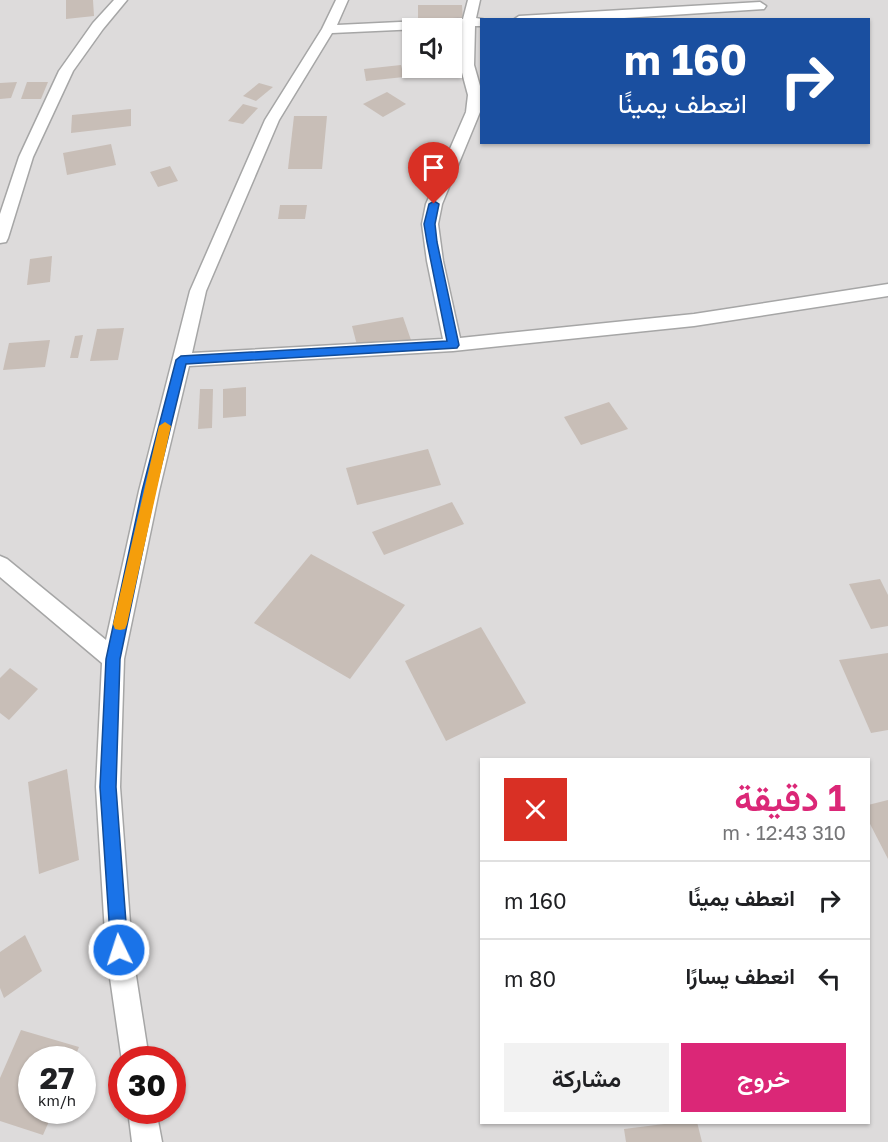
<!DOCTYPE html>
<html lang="ar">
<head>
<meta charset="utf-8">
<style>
  :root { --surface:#fff; --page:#f2f2f2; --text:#202124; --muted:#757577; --line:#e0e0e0; --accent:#db2777 }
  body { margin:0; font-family:"Golos Text",Vazirmatn,sans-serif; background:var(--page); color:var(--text); direction:rtl; height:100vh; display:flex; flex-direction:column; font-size:22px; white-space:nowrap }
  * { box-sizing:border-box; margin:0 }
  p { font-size:20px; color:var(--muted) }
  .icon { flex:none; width:33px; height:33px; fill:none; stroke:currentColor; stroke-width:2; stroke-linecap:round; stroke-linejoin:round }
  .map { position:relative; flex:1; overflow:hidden; direction:ltr }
  .details { position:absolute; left:480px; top:758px; width:390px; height:366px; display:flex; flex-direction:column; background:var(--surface); border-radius:0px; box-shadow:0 2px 4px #0004; direction:rtl }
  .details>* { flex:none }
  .guide { position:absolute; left:480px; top:18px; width:390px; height:126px; border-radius:0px; box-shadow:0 2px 4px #0004; direction:rtl; background:#1a4fa0; color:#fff; overflow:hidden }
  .controls { position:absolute; left:402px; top:18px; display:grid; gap:12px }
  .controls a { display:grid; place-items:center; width:60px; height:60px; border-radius:0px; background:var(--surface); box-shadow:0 2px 4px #0004; font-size:30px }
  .speed { position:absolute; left:18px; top:1046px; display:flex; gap:12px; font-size:30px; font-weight:700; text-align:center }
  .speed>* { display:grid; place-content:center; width:78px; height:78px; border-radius:50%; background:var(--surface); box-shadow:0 2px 4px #0004; line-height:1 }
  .speed small { font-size:15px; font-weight:400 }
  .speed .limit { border:9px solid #d22; background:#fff; color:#111 }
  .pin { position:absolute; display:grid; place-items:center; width:51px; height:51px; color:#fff; margin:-62px -26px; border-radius:50% 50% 50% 0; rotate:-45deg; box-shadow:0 0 6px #0007 }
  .pin .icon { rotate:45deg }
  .me { position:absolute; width:66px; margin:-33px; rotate:356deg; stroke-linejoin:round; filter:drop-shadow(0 0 4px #0008) }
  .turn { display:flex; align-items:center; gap:21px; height:126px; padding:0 24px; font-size:27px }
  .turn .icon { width:78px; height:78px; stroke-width:2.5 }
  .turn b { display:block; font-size:42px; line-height:51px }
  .round { display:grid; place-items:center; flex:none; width:63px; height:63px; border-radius:0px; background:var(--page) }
  .summary { display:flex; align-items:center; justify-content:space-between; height:102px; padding:0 24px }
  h1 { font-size:36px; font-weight:600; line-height:45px; color:var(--accent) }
  .cta { display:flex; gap:12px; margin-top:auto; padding:12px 24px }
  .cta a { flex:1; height:69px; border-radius:0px; background:var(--accent); color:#fff; font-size:24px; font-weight:600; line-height:69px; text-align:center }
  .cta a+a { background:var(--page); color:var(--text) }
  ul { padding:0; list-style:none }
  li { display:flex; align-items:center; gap:18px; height:78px; padding:0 24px; border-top:2px solid var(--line) }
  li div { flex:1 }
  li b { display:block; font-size:22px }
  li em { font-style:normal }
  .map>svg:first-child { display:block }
  .residential { fill:#dddbdb; fill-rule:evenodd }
  .building { fill:#c8beb7 }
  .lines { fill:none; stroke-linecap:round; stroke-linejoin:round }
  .minor-casing { stroke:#a6a6a6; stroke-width:3 }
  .minor { fill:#fff; fill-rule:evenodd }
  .route { fill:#1a73e8; stroke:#114b97; stroke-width:1.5 }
  .slow { fill:#f59e0b }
</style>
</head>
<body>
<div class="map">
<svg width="888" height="1142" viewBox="0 0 888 1142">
  <rect width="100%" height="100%" fill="#f0ece4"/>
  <path class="residential" d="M0 0H888V1142H0ZM482 20H868V142H482ZM412 28H452V68H412ZM482 759H868V1122H482ZM32 1059H82V1110H32ZM122 1059H172V1110H122Z"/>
  <g class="building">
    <path d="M66 0H93L94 16 66 19Z"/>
    <path d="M418 5H462L463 19 418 20Z"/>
    <path d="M452 36H461L463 48H452Z"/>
    <path d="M401 65 404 77 366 81 364 69Z"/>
    <path d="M17 82 11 98 0 99V83Z"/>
    <path d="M27 82H48L41 99H21Z"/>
    <path d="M259 83 273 87 256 101 243 96Z"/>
    <path d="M387 92 406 104 383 117 363 104Z"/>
    <path d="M243 104 258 108 243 124 228 121Z"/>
    <path d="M131 109V126L71 133 72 115Z"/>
    <path d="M294 116H327L322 169H288Z"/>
    <path d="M111 144 116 165 67 175 63 153Z"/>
    <path d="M170 166 178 181 158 187 150 172Z"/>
    <path d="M280 205H307L305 219H278Z"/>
    <path d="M52 256 50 282 27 285 30 259Z"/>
    <path d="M403 317 411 340 358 349 352 326Z"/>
    <path d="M124 328 118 360 90 361 97 329Z"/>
    <path d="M83 335 78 358H70L75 336Z"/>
    <path d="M50 340 45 367 3 370 9 343Z"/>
    <path d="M246 387V416L223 418V389Z"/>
    <path d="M200 389H213L212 428 198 429Z"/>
    <path d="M609 402 628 429 581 445 564 417Z"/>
    <path d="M428 449 441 485 357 505 346 468Z"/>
    <path d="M452 502 464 524 384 555 372 532Z"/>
    <path d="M311 554 405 605 350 679 254 623Z"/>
    <path d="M880 579 888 595V626L871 629 849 584Z"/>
    <path d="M481 627 526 703 446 741 405 661Z"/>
    <path d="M888 653V730L871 733 839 660Z"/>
    <path d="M10 668 38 689 9 720 0 713V678Z"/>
    <path d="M67 769 79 860 39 874 28 782Z"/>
    <path d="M888 800V859L868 820V805Z"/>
    <path d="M25 935 42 971 4 998 0 988V952Z"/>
    <path d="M21 1030 79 1047 74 1059H32V1110H54L43 1135 0 1121V1078Z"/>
    <path d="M680 1122H697L702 1142H626L624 1129Z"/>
  </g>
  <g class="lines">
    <g class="minor-casing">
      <g id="minor">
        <path d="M114 0H127L103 29 73 71 33 157 8 238 6 242 0 243V214L19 157 59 71 93 23Z"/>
        <path d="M336 0H348L337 25 463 19 468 0H480L476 18 487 20H482V26H475L474 65 482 93 480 112 442 204 438 224 443 261 460 338 694 314 888 284V296L694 326 453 351 189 366 159 491 124 659 120 787 132 950 149 1059 122 1061 106 950 96 787 102 663 0 577V556L7 559 106 640 139 491 190 291 265 120 322 29ZM462 27 460 65 468 95 466 112 426 204 422 224 427 261 443 339 192 353 206 291 279 120 332 33Z"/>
        <path d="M760 2 766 6 764 9 593 20H513L519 16Z"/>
        <path d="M128 1110H156L162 1142H132Z"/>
      </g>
    </g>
    <use href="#minor" class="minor"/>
  </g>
  <path class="route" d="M434 201 439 204 435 224 437 242 459 345 457 348 186 364 155 491 120 659 116 787 128 950 126 957 119 959 113 957 111 950 100 787 106 659 142 491 176 360 181 356 447 341 427 242 424 224 429 204Z"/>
  <path class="slow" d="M165 422 171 426 127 624 125 629 120 630 115 629 113 624 159 426Z"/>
</svg>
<div class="controls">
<a><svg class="icon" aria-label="sound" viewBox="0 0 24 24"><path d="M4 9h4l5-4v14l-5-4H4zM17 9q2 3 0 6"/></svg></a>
</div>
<div class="speed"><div>27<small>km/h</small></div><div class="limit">30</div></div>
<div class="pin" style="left:434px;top:204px;background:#d93025"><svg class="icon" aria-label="arrive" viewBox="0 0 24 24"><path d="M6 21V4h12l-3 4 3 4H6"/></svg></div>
<svg class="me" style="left:119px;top:950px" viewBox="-20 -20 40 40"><circle r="17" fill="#1a73e8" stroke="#fff" stroke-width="3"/><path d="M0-11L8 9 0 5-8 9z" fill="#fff"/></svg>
<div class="guide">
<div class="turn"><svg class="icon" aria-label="right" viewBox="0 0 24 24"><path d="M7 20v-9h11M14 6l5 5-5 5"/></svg><div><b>160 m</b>انعطف يمينًا</div></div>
</div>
<section class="details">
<div class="summary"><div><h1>1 دقيقة</h1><p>310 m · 12:43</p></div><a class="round" style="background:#d93025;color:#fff"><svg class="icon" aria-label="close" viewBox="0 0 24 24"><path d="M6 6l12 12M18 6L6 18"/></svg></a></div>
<ul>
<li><svg class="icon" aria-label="right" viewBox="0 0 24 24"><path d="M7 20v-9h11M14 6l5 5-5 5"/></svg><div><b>انعطف يمينًا</b></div><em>160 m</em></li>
<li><svg class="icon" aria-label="left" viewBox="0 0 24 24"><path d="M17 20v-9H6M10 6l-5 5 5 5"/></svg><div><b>انعطف يسارًا</b></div><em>80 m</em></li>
</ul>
<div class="cta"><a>خروج</a><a>مشاركة</a></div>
</section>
</div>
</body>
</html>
